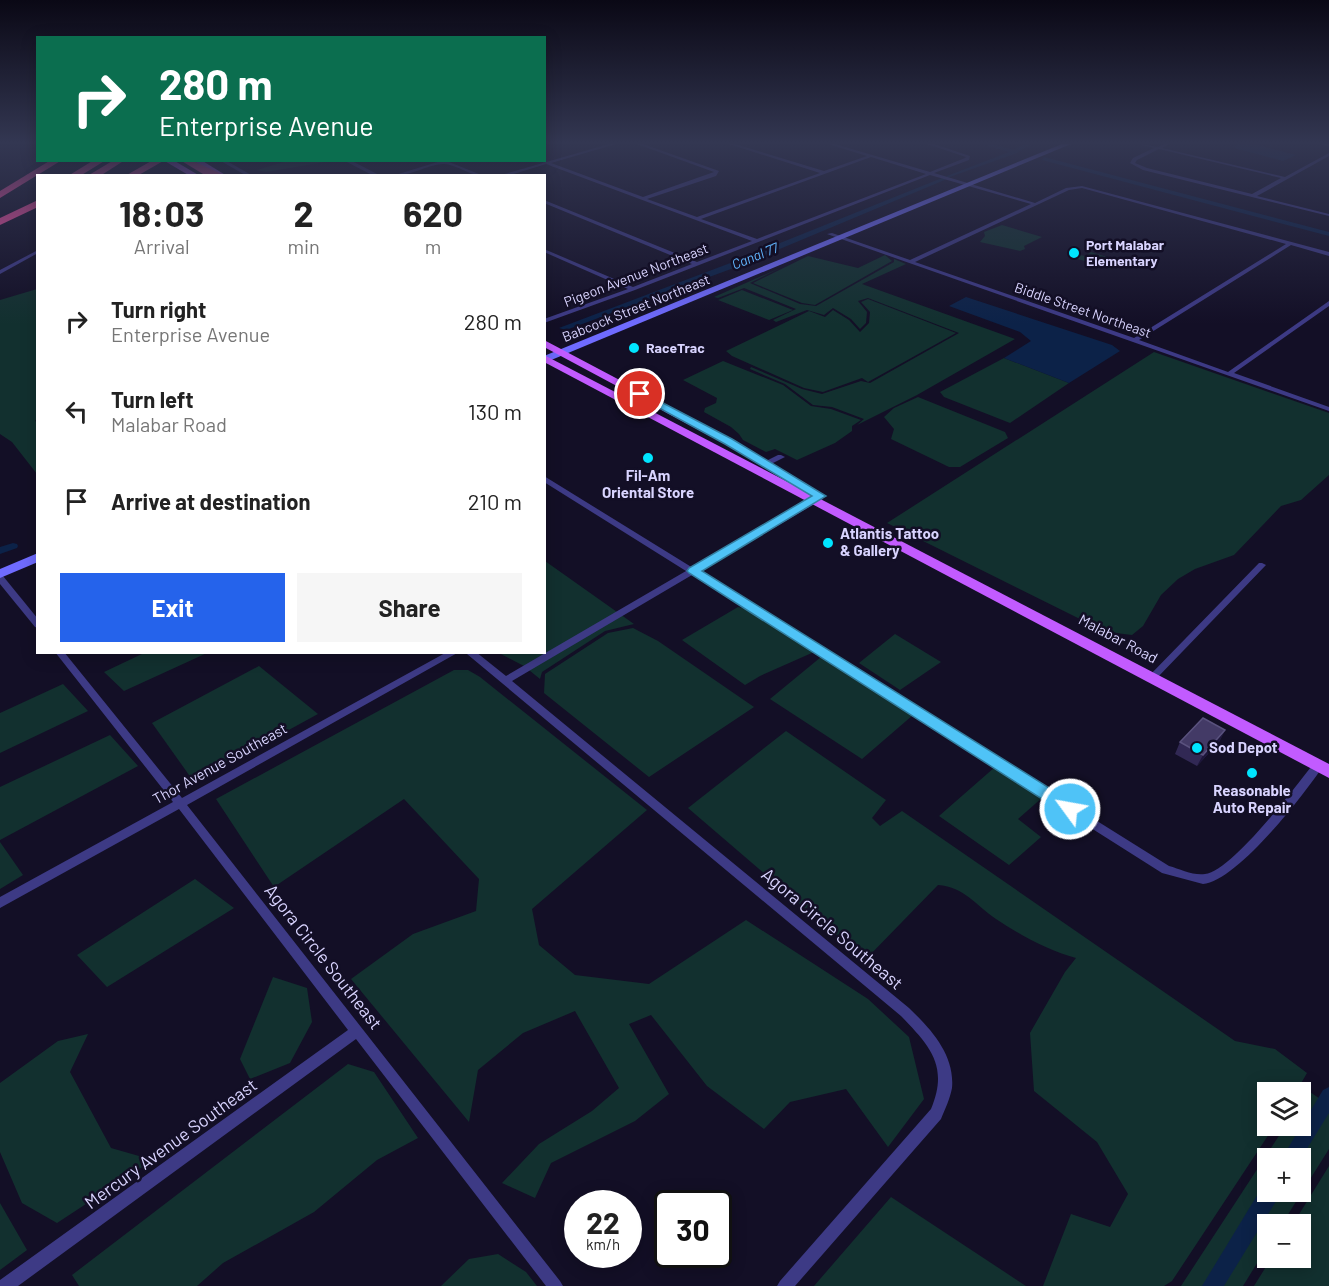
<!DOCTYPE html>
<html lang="en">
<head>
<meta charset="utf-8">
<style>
  :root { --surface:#fff; --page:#f6f6f6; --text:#222; --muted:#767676; --accent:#2563eb }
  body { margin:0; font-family:Barlow,sans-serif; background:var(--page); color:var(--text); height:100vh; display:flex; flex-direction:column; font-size:22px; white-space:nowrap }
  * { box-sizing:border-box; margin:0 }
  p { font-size:20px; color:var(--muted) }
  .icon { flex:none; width:33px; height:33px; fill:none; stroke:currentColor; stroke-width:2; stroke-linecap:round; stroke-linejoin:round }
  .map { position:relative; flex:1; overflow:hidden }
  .side { position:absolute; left:36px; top:174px; width:510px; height:480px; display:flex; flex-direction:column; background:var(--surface); border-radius:0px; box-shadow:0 3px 15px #0003 }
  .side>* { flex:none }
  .top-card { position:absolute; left:36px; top:36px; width:510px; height:126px; border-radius:0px; box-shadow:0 3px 15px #0003; background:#0b6e4f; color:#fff; overflow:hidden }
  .tools { position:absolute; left:1257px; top:1082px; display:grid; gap:12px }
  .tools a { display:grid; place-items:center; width:54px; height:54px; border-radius:0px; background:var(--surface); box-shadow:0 3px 15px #0003; font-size:30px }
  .speed { position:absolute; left:564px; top:1190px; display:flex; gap:12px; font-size:30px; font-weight:700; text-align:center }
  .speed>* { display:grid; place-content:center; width:78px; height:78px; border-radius:50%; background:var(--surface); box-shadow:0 3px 15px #0003; line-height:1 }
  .speed small { font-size:15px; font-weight:400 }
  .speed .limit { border:3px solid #111; border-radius:9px; background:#fff; color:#111 }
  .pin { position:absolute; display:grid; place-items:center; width:51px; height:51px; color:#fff; margin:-26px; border:3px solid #fff; border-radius:50%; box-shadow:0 2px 6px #0007 }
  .me { position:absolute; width:66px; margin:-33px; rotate:302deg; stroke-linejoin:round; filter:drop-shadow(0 0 4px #0008) }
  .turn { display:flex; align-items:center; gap:21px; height:126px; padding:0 24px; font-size:27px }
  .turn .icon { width:78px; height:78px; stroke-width:2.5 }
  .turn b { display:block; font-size:42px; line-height:51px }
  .eta { display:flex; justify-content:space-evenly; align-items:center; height:102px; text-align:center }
  .eta b { font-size:36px; font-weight:700; line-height:42px }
  .primary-button { display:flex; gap:12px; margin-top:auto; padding:12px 24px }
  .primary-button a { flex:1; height:69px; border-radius:0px; background:var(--accent); color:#fff; font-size:24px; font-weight:700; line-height:69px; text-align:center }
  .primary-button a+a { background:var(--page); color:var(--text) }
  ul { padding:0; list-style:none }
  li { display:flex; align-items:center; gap:18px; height:90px; padding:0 24px }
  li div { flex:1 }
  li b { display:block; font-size:22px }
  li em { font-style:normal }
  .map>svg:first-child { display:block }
  .green { fill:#12302f; fill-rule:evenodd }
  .water { fill:#0c2248 }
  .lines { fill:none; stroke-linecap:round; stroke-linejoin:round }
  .canal { fill:#0c2248; fill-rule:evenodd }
  .street { fill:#3d3a85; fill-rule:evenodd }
  .secondary { fill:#6f6bff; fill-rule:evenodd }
  .primary { fill:#c25bff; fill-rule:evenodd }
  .highway { fill:#ff4fa3; fill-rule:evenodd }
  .wall { fill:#312854 }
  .shaded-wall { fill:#1d163a }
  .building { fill:#433a66; stroke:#5a527e; stroke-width:1.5 }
  .route { fill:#4fc3f7; stroke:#337fa1; stroke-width:1.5 }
  .poi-dot { fill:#00e5ff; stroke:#130f26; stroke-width:2 }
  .labels { text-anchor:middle; stroke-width:5; stroke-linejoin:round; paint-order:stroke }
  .far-poi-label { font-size:14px; font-weight:bold; fill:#d9d4ff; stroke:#130f26; text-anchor:start }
  .far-water-label { font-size:14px; font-style:italic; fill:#62b6ff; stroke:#130f26 }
  .far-street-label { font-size:14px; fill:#d9d4ff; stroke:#130f26 }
  .poi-label { font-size:15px; font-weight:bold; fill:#d9d4ff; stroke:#130f26 }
  .street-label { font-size:15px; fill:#d9d4ff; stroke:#130f26 }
  .near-street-label { font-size:18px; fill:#d9d4ff; stroke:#130f26 }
</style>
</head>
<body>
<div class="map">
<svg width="1329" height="1286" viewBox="0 0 1329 1286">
  <rect width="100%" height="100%" fill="#130f26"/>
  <g class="green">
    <path d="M287 161V160L330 161 266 172 257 170Z"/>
    <path d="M1002 225 1042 237 1024 246 1025 249 1020 251 980 242 985 236 984 232Z"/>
    <path d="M1091 252 1123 262 1110 269 1075 258 1080 255 1085 256Z"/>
    <path d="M885 255 892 261 815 305 802 303 753 283 808 256 858 268Z"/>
    <path d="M894 259 906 264 862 284 1015 339 917 395 857 425 864 419 832 407 813 405 785 384 750 369 751 367 802 389 822 394 861 381 870 383 959 333 868 298 858 301 867 312 866 323 860 329 851 319 833 308 824 315 807 310 776 322 773 320 796 309 744 288 718 298 714 297 780 268 750 283 800 304 816 306 894 262Z"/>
    <path d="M37 289 38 417 35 421 37 422V474L12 442 0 434V300Z"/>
    <path d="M742 290 793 310 769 320 718 300Z"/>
    <path d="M868 299 956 333 868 382 862 378 823 392 804 388 732 356 726 351 809 311 825 317 833 310 849 320 860 332 869 323 870 312 861 302Z"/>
    <path d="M1154 352 1329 413V475L1301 500 1281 506 1234 555 1195 569 1178 579 1161 595 1143 626 1132 635 1116 633 1086 622 887 523Z"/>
    <path d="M1004 358 1069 383 1010 423 944 397 940 392Z"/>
    <path d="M723 361 783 385 811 406 831 409 861 420 852 426V431L835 443 797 460 775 449 766 452 743 440 739 434 731 427 704 412 705 408 716 403 717 398 683 380Z"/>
    <path d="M918 397 1005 432 1008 438 960 467H949L891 439 894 429 884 417 894 408Z"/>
    <path d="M545 561 634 624 605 631 542 672 540 679 524 666 499 653 544 652Z"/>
    <path d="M738 607 746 609 814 652 760 676 745 685 682 640Z"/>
    <path d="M633 628 658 641 754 707 649 777 544 693 545 674 608 633Z"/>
    <path d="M895 634 941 662 900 690 859 663Z"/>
    <path d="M144 653V652L207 653 124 691 104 672Z"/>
    <path d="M821 657 913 715 862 759 770 699Z"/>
    <path d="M259 666 318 714 194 782 152 723Z"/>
    <path d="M454 670H468L480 677 647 810 532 909 539 945 575 975 649 984 746 920 868 999 909 1037 924 1099 888 1147 846 1089 790 1102 764 1129 707 1086 651 1015 629 1024 669 1094 635 1121 551 1163 535 1198 502 1183 539 1144 592 1111 619 1088 575 1011 523 1033 478 1070 469 1122 351 979 413 934 476 911 479 879 404 799 274 887 216 799Z"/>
    <path d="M63 684 88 711 0 753V713Z"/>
    <path d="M786 731 886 800 872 818 880 826 902 811 1235 1041 1275 1049 1307 1073 1296 1092H1268V1125H1275L1172 1281 1164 1286H1043L1071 1214 1110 1227 1128 1194 1097 1142 1034 1091 1030 1033 1065 972 1076 958C1049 951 1020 935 996 919 975 905 965 887 938 885L865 960 688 808Z"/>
    <path d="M110 735 138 766 0 840V787Z"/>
    <path d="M995 767 1043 797 1018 819 1041 837 1009 865 939 816Z"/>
    <path d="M0 842 23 875 0 889Z"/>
    <path d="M195 879 234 908 107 987 77 955Z"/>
    <path d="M273 977 307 988 312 1022 290 1063 250 1079 240 1059Z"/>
    <path d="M88 1034 70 1072 111 1148 153 1160 57 1223 22 1203 0 1152V1083L58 1041Z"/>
    <path d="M348 1064 374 1072 418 1138 377 1160 314 1212 223 1263 197 1286H79L72 1275Z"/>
    <path d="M1307 1090 1329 1105V1149L1282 1224H1268L1267 1247 1243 1286H1181L1286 1125H1300L1301 1102ZM1268 1158H1300V1191H1268Z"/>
    <path d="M1329 1166V1286H1254L1272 1257H1300V1224H1293Z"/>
    <path d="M891 1197 1026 1286H814Z"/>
    <path d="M0 1203 27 1250 0 1270Z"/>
    <path d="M498 1254 526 1272 537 1286H441L469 1259Z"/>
  </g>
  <g class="water">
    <path d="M1238 144H1254L1296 155 1283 161 1234 148Z"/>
    <path d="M966 297 1112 345 1120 351 1069 383 1004 358 1031 341 1020 332 949 306Z"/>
  </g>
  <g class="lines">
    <g class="canal">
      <path d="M982 144H992L1014 150 1024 144H1031L1017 153 947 178V176L1009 152Z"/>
      <path d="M1044 157 1329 232V236L1042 160Z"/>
      <path d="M942 178 947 179 739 266 566 330 559 328 733 262Z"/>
      <path d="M13 543 17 544 18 546 17 548 0 554V547Z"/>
      <path d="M1329 1087V1113L1300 1160V1158H1282L1323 1090Z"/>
      <path d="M1268 1183V1191H1281L1278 1198 1224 1286H1202L1264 1184Z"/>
    </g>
    <g class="street">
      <path d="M609 144H616L551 163 643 197 714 172 637 144H643L719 171 716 176 647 199 697 217 820 173 729 144H735L824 171 867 156 828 144H835L930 172 965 158 966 157 927 144H934L970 156 969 160 934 173 1035 203 1066 188 1082 186 1329 252V256L1291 245 1139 340 1228 372 1329 301V306L1234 373 1329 407V411L827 234 832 233 910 260 1031 204 930 175 635 290 544 323V319L628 289 544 252V249L633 287 692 264 544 203V200L697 262 752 241 546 164 507 176H498ZM871 157 926 174 757 239 701 219ZM1082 188 1286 244 1134 338 915 262 1069 190Z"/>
      <path d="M1139 144 1158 147 1164 144H1169L1162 148 1285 177 1329 153V156L1257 196 1329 214V216L1143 170 1130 163 1133 158 1154 148ZM1159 149 1281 178 1252 194 1147 168 1135 163 1137 160Z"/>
      <path d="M1321 144H1329V146L1322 145Z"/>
      <path d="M219 160H225L253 176H247Z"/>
      <path d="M343 160H350L381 176H374Z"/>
      <path d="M444 160H453L449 162 484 176C470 176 454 163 443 164 426 165 411 176 392 176Z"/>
      <path d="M38 250V253L0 274V270Z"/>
      <path d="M778 455H781L785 457 769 465H766L762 463Z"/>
      <path d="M544 476 693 568 817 495H823V499L699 572 1169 866C1180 869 1194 876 1205 874 1232 871 1296 786 1314 763H1322L1323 766C1305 794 1236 882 1203 884L1162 873 692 575 512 681 909 1008C931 1029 955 1055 952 1088 950 1099 945 1109 941 1119L795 1286H777L780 1281 931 1109C949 1066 930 1046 901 1016L467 654 466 652H476L506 676 686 571 544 482Z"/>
      <path d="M1259 563H1262L1266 565 1155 680H1149L1147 678 1149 676Z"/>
      <path d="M0 575 3 576 38 619V628L35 627 0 584Z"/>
      <path d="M55 652H64L182 798 447 652H459L187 805 560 1281 563 1286H546L356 1039 18 1286H0V1280L348 1030 179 809 0 908V897L173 802Z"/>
    </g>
    <g class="secondary">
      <path d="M1062 144H1071L544 363V356Z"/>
      <path d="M38 553V562L0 578V569Z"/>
    </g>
    <g class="primary">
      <path d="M163 160H173L200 176H190Z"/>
      <path d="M192 160H201L227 176H218Z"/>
      <path d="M544 340 733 440 808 485 802 489 798 488 725 444 544 347Z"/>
      <path d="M544 355 1329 764V778L544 362Z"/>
    </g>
    <g class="highway">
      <path d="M51 160H62L0 198V191Z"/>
      <path d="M94 160H106L80 176H68Z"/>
      <path d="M114 160H125L100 176 89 175Z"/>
      <path d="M153 160H165L137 176H125Z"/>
      <path d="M180 160H191L226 176 203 174Z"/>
      <path d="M38 200V207L0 225V218Z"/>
    </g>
  </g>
  <path class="wall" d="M1225 730 1219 742 1197 766 1175 754 1180 742Z"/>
  <path class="shaded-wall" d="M1225 730 1219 742 1197 766 1203 755Z"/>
  <path class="building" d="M1203 718 1225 730 1203 755 1180 742Z"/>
  <linearGradient id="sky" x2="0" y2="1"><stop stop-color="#0a0815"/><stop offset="0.44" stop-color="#333752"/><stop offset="1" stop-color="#333752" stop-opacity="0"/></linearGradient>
  <rect width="1329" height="324" fill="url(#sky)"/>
  <path class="route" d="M640 391 732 439 826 496 702 571 1075 804 1078 809 1075 813 1070 815 1064 813 689 573 687 571 689 568 812 496 725 444 637 396 635 394Z"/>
  <g class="poi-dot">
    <circle cx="1074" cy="253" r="6"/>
    <circle cx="634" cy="348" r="6"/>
    <circle cx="648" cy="458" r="6"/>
    <circle cx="828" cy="543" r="6"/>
    <circle cx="1197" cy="748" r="6"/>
    <circle cx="1252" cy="773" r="6"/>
  </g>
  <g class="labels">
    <g class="far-poi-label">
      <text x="1086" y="250">Port Malabar<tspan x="1086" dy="16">Elementary</tspan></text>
      <text x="646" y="353">RaceTrac</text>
    </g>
    <g class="far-water-label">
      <text transform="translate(755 256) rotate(-22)" y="5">Canal 77</text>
    </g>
    <g class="far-street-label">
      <text transform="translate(636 275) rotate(-21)" y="5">Pigeon Avenue Northeast</text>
      <text transform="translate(636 308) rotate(-22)" y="5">Babcock Street Northeast</text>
      <text transform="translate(1083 310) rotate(19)" y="5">Biddle Street Northeast</text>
    </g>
    <g class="poi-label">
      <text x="648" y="481">Fil-Am<tspan x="648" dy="17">Oriental Store</tspan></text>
      <text x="840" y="539" text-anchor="start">Atlantis Tattoo<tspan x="840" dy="17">&amp; Gallery</tspan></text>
      <text x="1209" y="753" text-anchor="start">Sod Depot</text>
      <text x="1252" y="796">Reasonable<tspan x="1252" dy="17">Auto Repair</tspan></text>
    </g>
    <g class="street-label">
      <text transform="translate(1118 639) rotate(28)" y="5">Malabar Road</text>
      <text transform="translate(220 764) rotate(-29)" y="5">Thor Avenue Southeast</text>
    </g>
    <g class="near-street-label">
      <text transform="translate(832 929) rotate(40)" y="6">Agora Circle Southeast</text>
      <text transform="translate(323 957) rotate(52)" y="6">Agora Circle Southeast</text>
      <text transform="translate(171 1144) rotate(-36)" y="6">Mercury Avenue Southeast</text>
    </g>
  </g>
</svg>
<div class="tools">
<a><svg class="icon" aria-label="layers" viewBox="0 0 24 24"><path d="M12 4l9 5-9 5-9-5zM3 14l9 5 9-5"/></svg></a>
<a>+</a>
<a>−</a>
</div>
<div class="speed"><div>22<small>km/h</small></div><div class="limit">30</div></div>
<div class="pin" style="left:640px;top:394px;background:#d93025"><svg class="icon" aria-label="arrive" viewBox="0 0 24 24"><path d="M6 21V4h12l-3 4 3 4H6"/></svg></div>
<svg class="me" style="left:1070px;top:809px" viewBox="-20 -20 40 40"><circle r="17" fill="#4fc3f7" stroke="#fff" stroke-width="3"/><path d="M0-11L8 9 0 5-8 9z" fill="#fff"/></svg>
<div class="top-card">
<div class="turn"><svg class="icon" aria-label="right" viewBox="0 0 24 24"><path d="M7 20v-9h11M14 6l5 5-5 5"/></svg><div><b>280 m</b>Enterprise Avenue</div></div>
</div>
<section class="side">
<div class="eta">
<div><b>18:03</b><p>Arrival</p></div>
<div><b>2</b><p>min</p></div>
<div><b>620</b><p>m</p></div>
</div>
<ul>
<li><svg class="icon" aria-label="right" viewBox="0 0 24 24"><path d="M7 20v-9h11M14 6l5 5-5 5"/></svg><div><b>Turn right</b><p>Enterprise Avenue</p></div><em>280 m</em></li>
<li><svg class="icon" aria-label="left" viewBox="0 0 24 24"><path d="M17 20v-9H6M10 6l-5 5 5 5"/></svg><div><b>Turn left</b><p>Malabar Road</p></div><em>130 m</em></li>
<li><svg class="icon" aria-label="arrive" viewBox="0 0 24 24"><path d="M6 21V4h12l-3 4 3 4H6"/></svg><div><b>Arrive at destination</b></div><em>210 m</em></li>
</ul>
<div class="primary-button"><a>Exit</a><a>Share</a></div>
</section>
</div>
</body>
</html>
